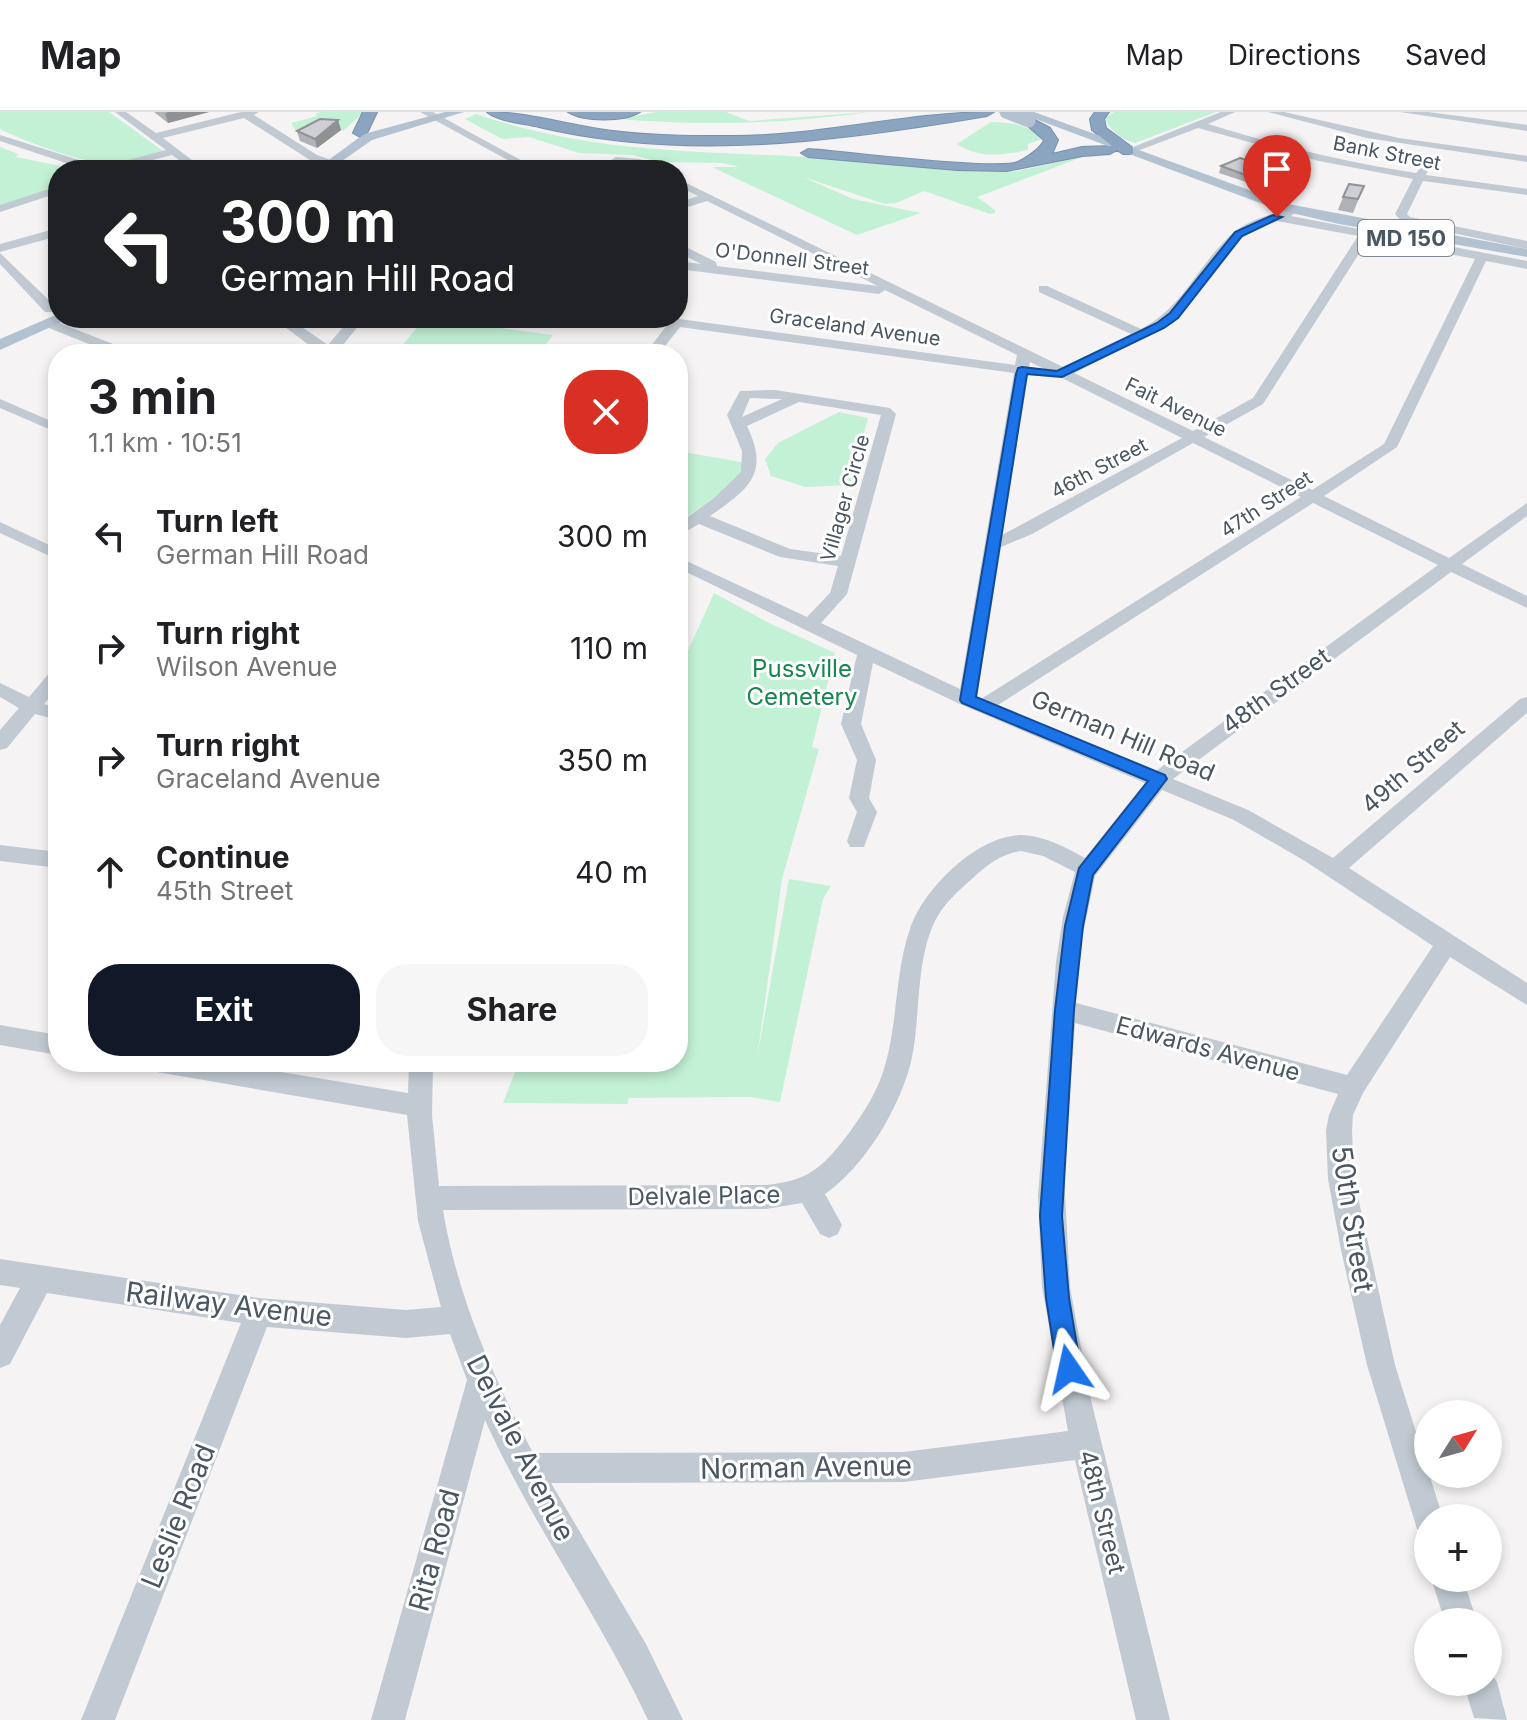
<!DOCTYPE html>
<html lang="en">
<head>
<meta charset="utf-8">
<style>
  :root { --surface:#fff; --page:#f6f6f6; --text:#202124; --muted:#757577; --line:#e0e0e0; --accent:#111827 }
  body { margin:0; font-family:Inter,sans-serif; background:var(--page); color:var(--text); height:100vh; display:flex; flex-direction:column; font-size:30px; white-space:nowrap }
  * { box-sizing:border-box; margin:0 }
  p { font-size:26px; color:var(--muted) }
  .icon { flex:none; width:44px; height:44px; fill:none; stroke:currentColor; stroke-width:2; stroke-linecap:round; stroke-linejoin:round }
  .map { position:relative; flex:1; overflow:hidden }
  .panel { position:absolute; left:48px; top:232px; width:640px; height:728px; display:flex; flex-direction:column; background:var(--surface); border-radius:32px; box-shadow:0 4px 12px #0003 }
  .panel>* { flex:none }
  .guide { position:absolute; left:48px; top:48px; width:640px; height:168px; border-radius:32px; box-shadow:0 4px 12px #0003; background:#202124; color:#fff; overflow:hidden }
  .needle { width:52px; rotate:53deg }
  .fabs { position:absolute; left:1414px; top:1288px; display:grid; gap:16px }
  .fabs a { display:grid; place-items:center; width:88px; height:88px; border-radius:50%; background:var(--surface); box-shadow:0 4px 12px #0003; font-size:40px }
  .pin { position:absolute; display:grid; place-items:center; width:68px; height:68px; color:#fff; margin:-82px -34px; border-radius:50% 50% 50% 0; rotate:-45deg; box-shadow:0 0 8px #0007 }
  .pin .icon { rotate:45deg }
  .me { position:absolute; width:88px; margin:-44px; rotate:349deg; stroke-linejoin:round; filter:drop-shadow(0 0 6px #0008) }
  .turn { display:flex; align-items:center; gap:28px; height:168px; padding:0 40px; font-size:36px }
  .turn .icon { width:104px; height:104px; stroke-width:2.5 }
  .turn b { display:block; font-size:56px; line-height:68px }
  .round { display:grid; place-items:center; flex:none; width:84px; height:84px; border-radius:32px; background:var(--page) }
  .head { display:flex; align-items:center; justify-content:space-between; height:136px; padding:0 40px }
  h1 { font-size:48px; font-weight:700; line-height:60px }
  .cta { display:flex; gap:16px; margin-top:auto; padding:16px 40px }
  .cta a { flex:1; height:92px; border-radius:32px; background:var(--accent); color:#fff; font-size:32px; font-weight:700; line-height:92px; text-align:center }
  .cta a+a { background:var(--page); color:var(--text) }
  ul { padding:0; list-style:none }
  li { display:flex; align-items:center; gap:24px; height:112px; padding:0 40px }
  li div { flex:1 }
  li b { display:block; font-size:30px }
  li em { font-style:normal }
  header { display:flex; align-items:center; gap:48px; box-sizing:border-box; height:112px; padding:0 40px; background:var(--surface); border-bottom:2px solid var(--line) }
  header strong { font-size:38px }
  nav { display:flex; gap:44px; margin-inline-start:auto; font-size:28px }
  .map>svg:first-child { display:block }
  .green { fill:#c3f1d5 }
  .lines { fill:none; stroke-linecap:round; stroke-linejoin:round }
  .highway-casing { stroke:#7690ad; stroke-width:2 }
  .minor { fill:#c1cad2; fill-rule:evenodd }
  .major { fill:#b3c2d1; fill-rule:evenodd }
  .highway { fill:#8ba5c1; fill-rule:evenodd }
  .major-bridge { stroke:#b3c2d1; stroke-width:13 }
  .wall { fill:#b0b2b7 }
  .shaded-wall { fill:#909195 }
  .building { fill:#cdcfd5; stroke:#909195; stroke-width:2 }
  .route { fill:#1a73e8; stroke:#114b97; stroke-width:2 }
  .labels { text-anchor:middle; stroke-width:6; stroke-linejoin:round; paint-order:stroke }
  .far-street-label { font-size:20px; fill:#4a5661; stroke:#fff }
  .shield { fill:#fff; stroke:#808990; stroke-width:2 }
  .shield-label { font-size:22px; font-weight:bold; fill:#4a5661 }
  .park-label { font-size:24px; fill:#17864f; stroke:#fff }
  .street-label { font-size:24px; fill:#4a5661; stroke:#fff }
  .near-street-label { font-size:28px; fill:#4a5661; stroke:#fff }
</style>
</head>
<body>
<header>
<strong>Map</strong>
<nav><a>Map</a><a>Directions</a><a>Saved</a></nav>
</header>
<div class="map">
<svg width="1527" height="1608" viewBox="0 0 1527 1608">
  <rect width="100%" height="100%" fill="#f5f3f3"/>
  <g class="green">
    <path d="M0 0H109L163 39C147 43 130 50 114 51 88 54 24 29 0 17Z"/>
    <path d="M321 0H364L343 19 333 13 298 22 291 11 317 4 315 2Z"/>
    <path d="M657 0H726L749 9 870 0C785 12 703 14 618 7Z"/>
    <path d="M1114 0H1216L1135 31C1122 28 1110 19 1105 6Z"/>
    <path d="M476 2C582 38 679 39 789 44 862 48 935 56 1008 60 1037 57 1062 47 1090 42L977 85 995 98V101L990 102 924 79 896 91 885 92 803 65 853 87 921 101 857 123 712 55H739L723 51 659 50 633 43 579 41 529 25 502 27 465 7Z"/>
    <path d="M991 10C1008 10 1032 13 1042 27L1028 32V38C1003 43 979 47 957 32Z"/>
    <path d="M0 35 18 42 16 45 80 58H58V75L0 95Z"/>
    <path d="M425 206 553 223 538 242H395Z"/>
    <path d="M839 300 868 306 850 373 805 375 771 364 765 347 778 331Z"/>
    <path d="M678 339 746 351 737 369 678 411Z"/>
    <path d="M714 481 769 511 835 541 812 635 819 637 782 767 757 946 789 767 831 774 823 787 780 990 751 985 629 986 627 992 503 991 519 950H678V561Z"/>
  </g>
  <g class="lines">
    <g class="highway-casing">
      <g id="highway">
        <path d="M363 0H377L367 21 360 25 353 21Z"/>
        <path d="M487 0C529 0 571 14 613 19 653 24 694 24 734 24 821 24 907 0 994 0L987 4C840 29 686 50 539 15 523 11 499 10 487 0Z"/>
        <path d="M568 0H640C625 10 583 10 568 0Z"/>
        <path d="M1095 0H1109L1104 7 1106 16 1133 36V42H1123L1117 38 1110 42 1082 44 1007 59 957 58 808 45 801 41 808 37C841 39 998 59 1018 50 1025 46 1040 38 1044 28L1022 9 1029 5 1050 16 1058 28 1052 42 1082 35 1112 34 1092 18 1090 7Z"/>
      </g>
    </g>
    <g class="minor">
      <path d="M115 0H126L156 21 241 0H259L254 3 317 43 331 48 326 51 310 48 244 6 163 26 205 58H193L172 43 114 58H87L0 29V23L101 55 166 38Z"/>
      <path d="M420 0H433L539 58H526Z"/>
      <path d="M1221 0H1235L1208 12C1276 33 1345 50 1416 61L1424 52 1429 55 1426 63 1527 77V83L1423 69 1407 102 1410 105 1527 129V137L1402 110 1395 102 1413 67 1319 49 1198 16 1132 41 1123 39Z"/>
      <path d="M1268 0H1284L1399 26 1527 44V50L1367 26Z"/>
      <path d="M1400 0H1428L1527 13V19Z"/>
      <path d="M616 45 640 47 660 58 612 50 611 48Z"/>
      <path d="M285 55H307L312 58H280Z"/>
      <path d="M678 67 1063 255 1131 222 1039 180V174H1047L1141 217C1186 194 1200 147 1237 118 1251 107 1271 102 1289 98L1295 101 1291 104 1527 149V157L1486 149 1397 335 1324 384 1449 446 1527 391V404L1462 452 1527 484V496L1451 460 1173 667 1248 698 1333 746 1520 587 1527 585V601L1349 756 1527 871V893L1450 845 1363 981 1353 1003 1352 1018 1354 1067 1395 1253 1443 1406H1428V1421L1417 1417 1367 1253 1341 1138 1328 1067 1326 1018 1329 1003 1338 982 1075 911 1064 1063 1070 1175 1089 1280 1170 1608H1136L1075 1348 904 1370 551 1371 646 1532 683 1608H648C600 1505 532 1412 485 1308L405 1608H371L467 1268 450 1222 406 1226 267 1215 115 1608H81L241 1211 47 1181 10 1252 0 1256V1213L20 1176 0 1173V1147L259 1186 406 1198 441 1195 418 1109 407 1003 157 960 148 957 145 950H220L408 981 409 950H433L432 1003 439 1074 766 1073C807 1069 821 1057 846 1025 863 1002 879 978 886 950 898 906 895 860 910 817 923 777 977 723 1022 723 1044 724 1066 735 1085 746L1145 671 960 592 873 551 861 612 876 648 869 686 877 700 864 735H850L847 729 857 700 849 686 857 648 841 612 857 543 678 456V445L807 505 830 481 838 454 780 445 699 412 678 424V412L715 385 741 360 742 339 727 303 740 279 775 278 890 296 896 302 847 482 821 511 960 577 1014 261 680 215 659 242H645L667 213 636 206H672L1015 253 1017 243 885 178 879 182 678 157V149L701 152 678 140V131L716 150 717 154 878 174 707 89 678 98V91L698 84 678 74ZM1277 109 1358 124 1253 286 1193 319 1074 261 1172 212 1243 125ZM1369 126 1475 147 1384 332 1312 378 1204 325 1263 292ZM1030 250 1044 257 1029 255ZM1028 263 1062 266 1182 326 1002 423ZM750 286 782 287 742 305ZM799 290 881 303 841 444 790 437 710 404C749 377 770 362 747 314ZM1193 331 1301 385 981 587 977 585 1001 435 1032 422ZM1313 391 1438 453 1156 659 998 593ZM1162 678 1234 708 1305 749 1433 834 1347 963 1076 891 1082 827 1095 764ZM1021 739 1043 744 1075 760 1063 805 1056 850 1038 1084 1042 1175 1068 1319 904 1340 533 1341C493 1265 457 1184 443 1098L766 1097 802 1091 820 1122 829 1126 838 1122 842 1113 825 1082C865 1054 899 997 911 950 921 906 915 853 934 811 942 793 959 778 974 765 988 752 1002 742 1021 739Z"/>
      <path d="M58 74V81L0 100V93Z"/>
      <path d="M58 116V124L0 140V132Z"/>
      <path d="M0 141 55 194V200H45L0 152Z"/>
      <path d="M273 206H289L328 233 351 206H365L338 239 340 242H321Z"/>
      <path d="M49 207 131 239 133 242H114L44 214 42 211Z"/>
      <path d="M0 287 58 312V321L0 296Z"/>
      <path d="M0 410 58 437V448L0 421Z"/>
      <path d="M58 557V575L44 592 58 596V608L35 602 7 636 0 638V618L19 596 0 585V571L29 585 51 559Z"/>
      <path d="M0 733 58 740V756L0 749Z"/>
      <path d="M0 913 58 923V943L0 933Z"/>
      <path d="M1431 1466H1463L1477 1510H1445Z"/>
      <path d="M1488 1557 1497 1570 1507 1608 1474 1606 1463 1570H1488Z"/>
    </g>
    <g class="major">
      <path d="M445 0H464L372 28 329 58H315L364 22Z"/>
      <path d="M1017 0H1034L1288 92 1527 137V145L1339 112 1279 98Z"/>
      <path d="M58 202V206H67L64 209 0 238V227Z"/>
    </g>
    <use href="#highway" class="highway"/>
    <path class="major-bridge" d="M1006 0 1029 9"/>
  </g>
  <g class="wall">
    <path d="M154 0H209L168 11Z"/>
    <path d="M338 8 341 18 317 36 300 29 297 19Z"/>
    <path d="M1221 54 1272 56 1270 63 1249 71 1219 61Z"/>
    <path d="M1364 74 1353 101 1338 98 1343 85Z"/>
  </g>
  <g class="shaded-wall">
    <path d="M170 0H209L168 11 165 1Z"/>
    <path d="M338 8 341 18 317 36 315 27Z"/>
    <path d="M1272 56 1270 63 1249 71 1251 65Z"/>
  </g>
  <g class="building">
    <path d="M320 7 338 8 315 27 297 19Z"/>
    <path d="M1240 46 1272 56 1251 65 1221 54Z"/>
    <path d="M1349 72 1364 74 1358 87 1343 85Z"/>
  </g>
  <path class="route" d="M1273 103 1282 105 1242 124 1178 206 1164 216 1062 265 1027 262 976 585 1165 663 1167 667 1093 763 1083 814 1074 898 1062 1104 1069 1186 1081 1257 1077 1266 1069 1269 1061 1266 1057 1257 1046 1186 1040 1104 1055 898 1065 814 1079 756 1148 669 962 591 960 588 1016 262 1018 256 1022 255 1057 259 1157 211 1170 201 1235 120Z"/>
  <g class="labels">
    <g class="far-street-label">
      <text transform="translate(1387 41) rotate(11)" y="7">Bank Street</text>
      <text transform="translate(792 147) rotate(7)" y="7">O'Donnell Street</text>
      <text transform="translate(855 215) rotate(8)" y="7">Graceland Avenue</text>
      <text transform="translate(1176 295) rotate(26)" y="7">Fait Avenue</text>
      <text transform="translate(1099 356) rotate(-28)" y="7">46th Street</text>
      <text transform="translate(845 386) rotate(-74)" y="7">Villager Circle</text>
      <text transform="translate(1266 392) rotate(-33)" y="7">47th Street</text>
    </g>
    <rect class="shield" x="1358" y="108" width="96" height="36" rx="6"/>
    <g class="shield-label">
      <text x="1406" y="134">MD 150</text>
    </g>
    <g class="park-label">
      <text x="802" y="565">Pussville<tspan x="802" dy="28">Cemetery</tspan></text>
    </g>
    <g class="street-label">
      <text transform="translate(1276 579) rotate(-36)" y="8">48th Street</text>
      <text transform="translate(1123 624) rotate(23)" y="8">German Hill Road</text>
      <text transform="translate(1413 655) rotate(-41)" y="8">49th Street</text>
      <text transform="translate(1208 937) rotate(15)" y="8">Edwards Avenue</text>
      <text transform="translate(704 1084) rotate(-1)" y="8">Delvale Place</text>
      <text transform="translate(1102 1400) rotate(76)" y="8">48th Street</text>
    </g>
    <g class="near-street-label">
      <text transform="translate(1353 1107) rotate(81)" y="10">50th Street</text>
      <text transform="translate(229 1192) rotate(7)" y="10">Railway Avenue</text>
      <text transform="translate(521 1336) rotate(63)" y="10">Delvale Avenue</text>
      <text transform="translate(806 1355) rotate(-1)" y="10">Norman Avenue</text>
      <text transform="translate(178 1404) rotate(-68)" y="10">Leslie Road</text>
      <text transform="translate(434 1438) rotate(-75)" y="10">Rita Road</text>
    </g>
  </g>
</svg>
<div class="fabs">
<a><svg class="needle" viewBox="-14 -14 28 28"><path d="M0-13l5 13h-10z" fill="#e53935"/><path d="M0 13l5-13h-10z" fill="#757577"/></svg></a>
<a>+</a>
<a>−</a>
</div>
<div class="pin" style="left:1277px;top:105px;background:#d93025"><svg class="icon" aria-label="arrive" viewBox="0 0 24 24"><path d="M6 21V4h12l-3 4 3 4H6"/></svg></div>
<svg class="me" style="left:1069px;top:1257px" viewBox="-20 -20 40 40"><path d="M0-17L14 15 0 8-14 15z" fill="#1a73e8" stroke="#fff" stroke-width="4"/></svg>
<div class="guide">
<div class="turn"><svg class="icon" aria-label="left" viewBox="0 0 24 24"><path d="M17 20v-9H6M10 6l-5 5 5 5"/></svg><div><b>300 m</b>German Hill Road</div></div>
</div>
<section class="panel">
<div class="head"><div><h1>3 min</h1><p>1.1 km · 10:51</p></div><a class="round" style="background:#d93025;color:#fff"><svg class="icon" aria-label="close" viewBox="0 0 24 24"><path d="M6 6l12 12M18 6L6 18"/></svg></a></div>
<ul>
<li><svg class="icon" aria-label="left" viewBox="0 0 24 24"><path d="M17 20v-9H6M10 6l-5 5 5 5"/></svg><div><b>Turn left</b><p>German Hill Road</p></div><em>300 m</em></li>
<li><svg class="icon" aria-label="right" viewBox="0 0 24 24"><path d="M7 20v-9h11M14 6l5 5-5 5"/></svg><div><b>Turn right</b><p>Wilson Avenue</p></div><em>110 m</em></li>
<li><svg class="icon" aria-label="right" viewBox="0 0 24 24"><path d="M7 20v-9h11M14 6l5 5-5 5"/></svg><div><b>Turn right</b><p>Graceland Avenue</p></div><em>350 m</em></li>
<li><svg class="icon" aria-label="ahead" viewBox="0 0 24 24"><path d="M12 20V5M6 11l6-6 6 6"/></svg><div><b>Continue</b><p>45th Street</p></div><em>40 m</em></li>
</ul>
<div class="cta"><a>Exit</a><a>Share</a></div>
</section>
</div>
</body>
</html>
